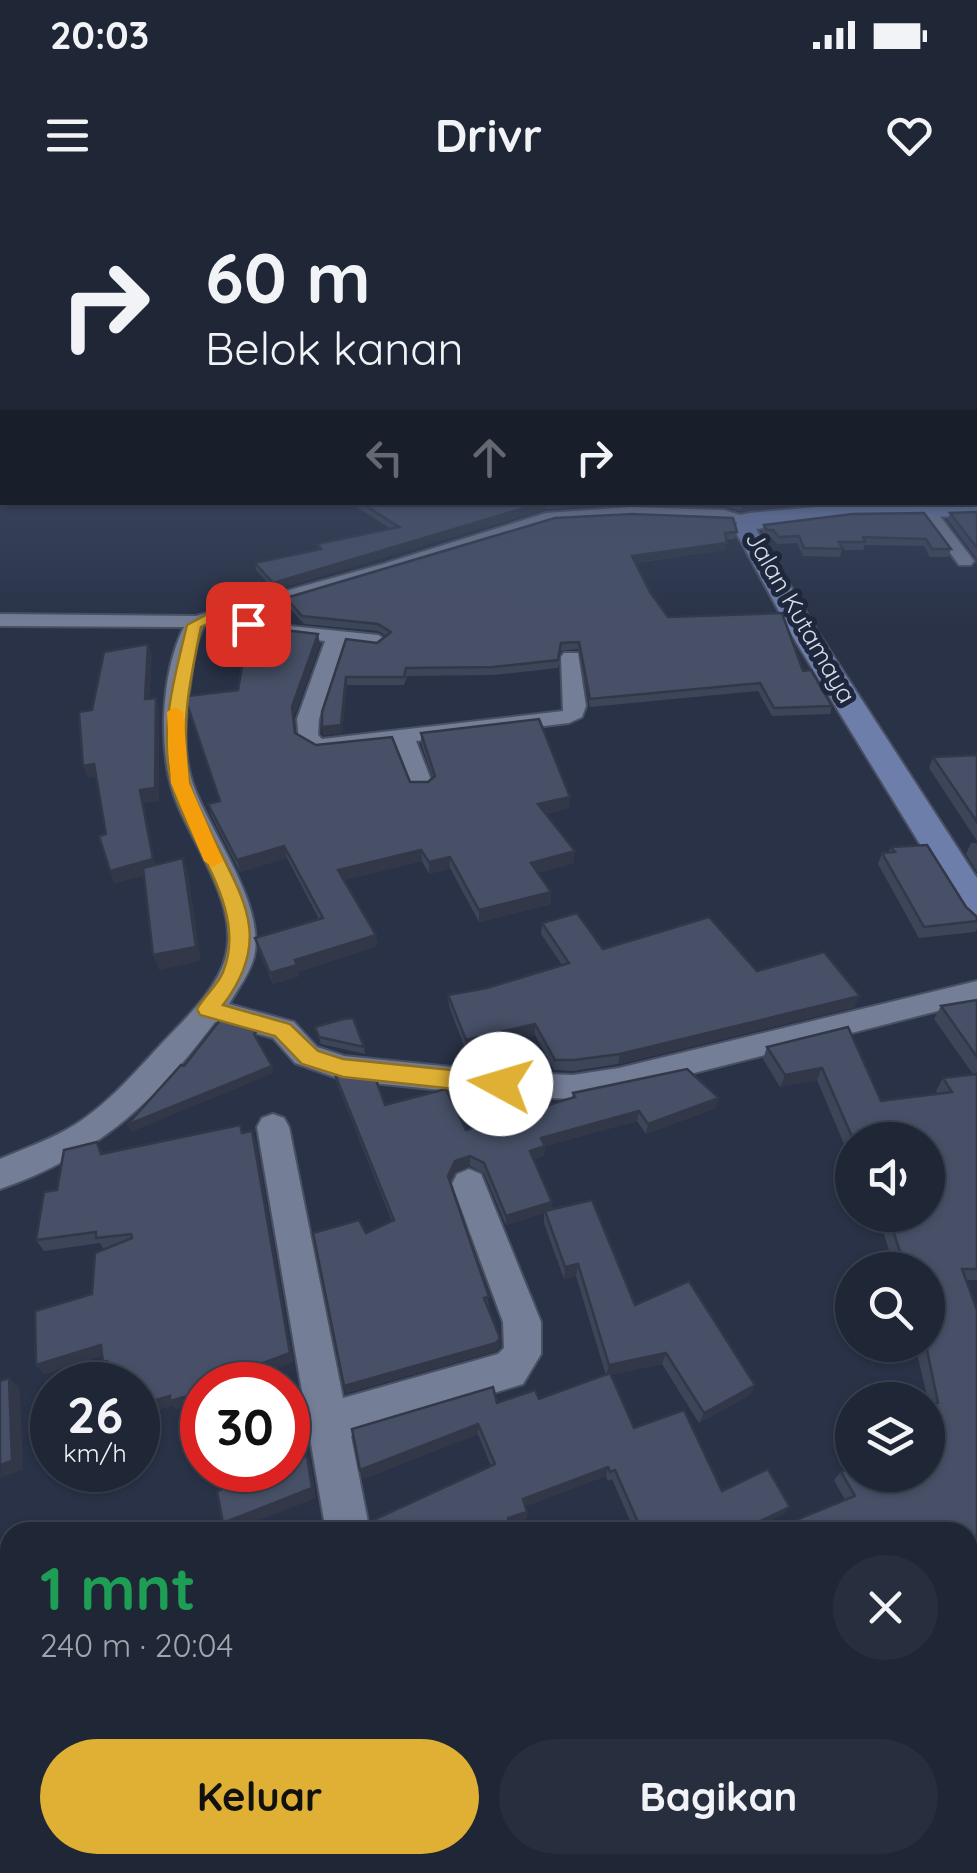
<!DOCTYPE html>
<html lang="id">
<head>
<meta charset="utf-8">
<style>
  :root { --surface:#1f2635; --page:#272e3d; --text:#f1f3f6; --muted:#a1a5ad; --line:#3c4350; --accent:#dfb034 }
  body { margin:0; font-family:Quicksand,sans-serif; background:var(--page); color:var(--text); height:100vh; display:flex; flex-direction:column; font-size:38px; white-space:nowrap }
  * { box-sizing:border-box; margin:0 }
  p { font-size:32px; color:var(--muted) }
  .icon { flex:none; width:55px; height:55px; fill:none; stroke:currentColor; stroke-width:2; stroke-linecap:round; stroke-linejoin:round }
  .map { position:relative; flex:1; overflow:hidden }
  .side { position:absolute; left:0px; top:1322px; width:978px; height:352px; display:flex; flex-direction:column; background:var(--surface); border-radius:30px 30px 0 0; box-shadow:0 2px 8px #0004,0 0 0 2px var(--line) }
  .side>* { flex:none }
  .hud { position:absolute; left:0px; top:0px; width:978px; height:305px; box-shadow:0 2px 8px #0004,0 0 0 2px var(--line); background:#1f2635; color:var(--text); overflow:hidden }
  .fabs { position:absolute; left:835px; top:922px; display:grid; gap:20px }
  .fabs a { display:grid; place-items:center; width:110px; height:110px; border-radius:50%; background:var(--surface); box-shadow:0 2px 8px #0004,0 0 0 2px var(--line); font-size:50px }
  .speed { position:absolute; left:30px; top:1162px; display:flex; gap:20px; font-size:50px; font-weight:700; text-align:center }
  .speed>* { display:grid; place-content:center; width:130px; height:130px; border-radius:50%; background:var(--surface); box-shadow:0 2px 8px #0004,0 0 0 2px var(--line); line-height:1 }
  .speed small { font-size:25px; font-weight:400 }
  .speed .limit { border:15px solid #d22; background:#fff; color:#111 }
  .pin { position:absolute; display:grid; place-items:center; width:85px; height:85px; color:#fff; margin:-42px; border-radius:20px; box-shadow:0 5px 15px #0006 }
  .me { position:absolute; width:110px; margin:-55px; rotate:276deg; stroke-linejoin:round; filter:drop-shadow(0 0 8px #0008) }
  .turn { display:flex; align-items:center; gap:35px; height:210px; padding:0 40px; font-size:45px }
  .turn .icon { width:130px; height:130px; stroke-width:2.5 }
  .turn b { display:block; font-size:70px; line-height:85px }
  .lanes { display:flex; align-items:center; height:95px; padding:0 40px; background:#0003; justify-content:center; gap:50px; direction:ltr }
  .lanes .off { opacity:.35 }
  .round { display:grid; place-items:center; flex:none; width:105px; height:105px; border-radius:52px; background:var(--page) }
  .head { display:flex; align-items:center; justify-content:space-between; height:170px; padding:0 40px }
  h1 { font-size:60px; font-weight:700; line-height:75px; color:#1e9e55 }
  .button { display:flex; gap:20px; margin-top:auto; padding:20px 40px }
  .button a { flex:1; height:115px; border-radius:60px; background:var(--accent); color:#111; font-size:40px; font-weight:700; line-height:115px; text-align:center }
  .button a+a { background:var(--page); color:var(--text) }
  .status { display:flex; justify-content:space-between; align-items:center; height:70px; padding:0 50px; background:var(--surface); direction:ltr }
  .status svg { height:28px; fill:currentColor }
  header { display:flex; justify-content:space-between; align-items:center; height:130px; padding:0 40px; background:var(--surface); font-size:45px; font-weight:700 }
  .map>svg:first-child { display:block }
  .lines { fill:none; stroke-linecap:round; stroke-linejoin:round }
  .street-casing { stroke:#495062; stroke-width:4 }
  .secondary-casing { stroke:#495062; stroke-width:4 }
  .street { fill:#747e97; fill-rule:evenodd }
  .secondary { fill:#6d7eab; fill-rule:evenodd }
  .wall { fill:#3d4559 }
  .shaded-wall { fill:#323848 }
  .building { fill:#475067; stroke:#323848; stroke-width:2.5 }
  .route { fill:#dfb034; stroke:#917222; stroke-width:2.5 }
  .slow { fill:#f59e0b }
  .labels { text-anchor:middle; stroke-width:10; stroke-linejoin:round; paint-order:stroke }
  .far-street-label { font-size:25px; fill:#d6dcea; stroke:#1f273c }
</style>
</head>
<body>
<div class="status"><b>20:03</b><svg viewBox="0 0 49 12"><path d="M0 12V9h3v3zM5 12V6h3v6zM10 12V3h3v9zM15 12V0h3v12zM26 1h20v11H26zM47 4h2v5h-2z"/></svg></div>
<header><svg class="icon" aria-label="menu" viewBox="0 0 24 24"><path d="M4 6h16M4 12h16M4 18h16"/></svg>Drivr<svg class="icon" aria-label="heart" viewBox="0 0 24 24"><path d="M12 20l-8-8c-3-5 5-10 8-4 3-6 11-1 8 4z"/></svg></header>
<div class="map">
<svg width="977" height="1673" viewBox="0 0 977 1673">
  <rect width="100%" height="100%" fill="#293247"/>
  <g class="lines">
    <g class="street-casing">
      <g id="street">
        <path d="M631 307 724 310 757 320 749 325 724 320 631 317 554 321 243 415 270 424 378 435 388 441 378 447 344 443 319 519 318 535 322 539 563 511 561 457 564 453H578L586 506 582 517 569 523 416 541 433 585 429 590H413L395 544 317 553 299 541 297 519 325 441 268 435 223 420 204 426C194 445 193 465 190 485 185 518 182 552 193 584 210 633 266 704 254 757 250 773 238 789 229 804L294 822 317 847 344 856 501 872 573 875 619 868 977 781V801L619 892 573 899 501 896 343 880 295 863 273 838 215 822C154 903 97 955 0 989V959C25 948 53 939 76 924 109 903 137 870 164 841 186 818 219 787 226 755 238 706 196 649 178 606 157 557 160 475 184 427L0 426V414L196 416 383 364 546 313Z"/>
        <path d="M921 307H933L974 361 971 365H959L919 310Z"/>
        <path d="M273 914 284 918 289 927 343 1198 498 1154 504 1148 503 1122 452 984 457 974 469 969 481 974 541 1122V1154L523 1184 351 1236 370 1332H326L257 927 262 918Z"/>
        <path d="M348 1665H400L402 1673H350Z"/>
      </g>
    </g>
    <g class="secondary-casing">
      <path id="secondary" d="M977 302V316L850 318 756 329 821 437 977 678V719L964 716 793 437 734 329 741 315 749 313 850 304Z"/>
    </g>
    <use href="#street" class="street"/>
    <use href="#secondary" class="secondary"/>
  </g>
  <g class="wall">
    <path d="M349 302H827L741 311 724 306 631 303 546 309 274 390 256 370 255 363 318 349 317 344 391 329Z"/>
    <path d="M977 312V364H976L977 359 948 320 950 313Z"/>
    <path d="M924 313 951 349 948 357H930L924 346 865 345 863 350H842L840 357 803 356 797 343 777 344 771 337H765L762 332 764 325Z"/>
    <path d="M555 318 737 332 735 339 726 340 725 350 635 363 650 392 668 417 803 471 832 506 830 514 772 516 758 491 590 507 578 449 561 451 558 468 493 475 407 476 404 485H347L342 533 323 535 346 439 377 443 386 436 378 431 304 424 287 405 286 398Z"/>
    <path d="M320 444 293 518 296 533 316 545 410 582H428L433 578 421 544V533L569 608 545 614 574 663 538 673 551 704 479 722 450 668 429 674 422 661 344 680 376 735 377 746 298 772 299 776 273 784 258 749 255 738 319 719 287 658 240 672 211 615 208 604 219 601 187 504 238 490Z"/>
    <path d="M977 555V641L929 568 933 557Z"/>
    <path d="M971 643H977V672L966 654Z"/>
    <path d="M891 647 977 717V729L975 732 919 738 878 664 882 653H888Z"/>
    <path d="M542 723 603 749 757 771 855 807 618 864 573 871 554 870 535 835 466 851 449 806 448 795 487 788 562 765 541 734Z"/>
    <path d="M977 800V1080H966L977 1110V1342L968 1343V1332H787L785 1329 791 1322 845 1300 834 1280 841 1272 928 1275V1200L915 1145H928V1070H895L878 1015H928V940H852V950L847 951 817 880 780 887 763 859 767 847 848 827 881 901 938 894 936 891 943 878 973 874 934 819 941 806Z"/>
    <path d="M315 827 364 847 365 854 321 844Z"/>
    <path d="M334 872 385 905 466 930 572 898 573 893 716 908 646 934 637 921 545 946 544 956 534 959 552 1002 551 1010 635 1105 755 1185 750 1195 699 1223 662 1164 610 1175 634 1228 722 1291 790 1307 783 1315 635 1332 612 1279 608 1281 606 1276 525 1306 527 1312 526 1320 510 1325 367 1328 491 1266 478 1234 363 1279 497 1203 539 1199 606 1175 576 1076 564 1079 544 1023V1013L506 1025 484 973 470 966 456 971 450 982 489 1105 487 1106 500 1138V1146L496 1151 346 1193 344 1186 366 1033 392 1021 336 881Z"/>
    <path d="M242 933 256 943 293 1162 233 1185H202L176 1210 173 1205 138 1215V1185L107 1167 103 1162 102 1156 44 1174 36 1165 92 1094 107 1048H103L100 1043 44 1051 36 1040 57 990 97 942 103 953Z"/>
    <path d="M977 1447V1578L968 1560V1451Z"/>
    <path d="M977 1645V1664L969 1649Z"/>
    <path d="M819 1665H906L909 1673H822Z"/>
  </g>
  <g class="shaded-wall">
    <path d="M546 302V309L274 390 273 383Z"/>
    <path d="M758 302H827L741 311 742 304Z"/>
    <path d="M727 343 725 350 631 363 632 356Z"/>
    <path d="M318 434 320 444 293 518 292 507Z"/>
    <path d="M148 444 152 456 149 511 145 499Z"/>
    <path d="M346 477 347 485 342 533 323 535 322 527Z"/>
    <path d="M156 498 159 510V601L144 603 157 672 114 684 110 671 140 590Z"/>
    <path d="M94 564 99 576 88 578 83 566Z"/>
    <path d="M570 597 569 608 537 616 538 604Z"/>
    <path d="M284 646 287 658 240 672 237 660Z"/>
    <path d="M421 650 422 661 340 681 338 670Z"/>
    <path d="M575 651 574 663 531 675V663Z"/>
    <path d="M450 657V668L429 674V662Z"/>
    <path d="M183 658 188 672 201 761 159 770 153 755Z"/>
    <path d="M551 692V704L479 722V710Z"/>
    <path d="M376 735 377 746 298 772 299 776 273 784 270 773 295 760Z"/>
    <path d="M860 796 855 807 618 864 620 854Z"/>
    <path d="M535 824V835L466 851V840Z"/>
    <path d="M272 866 274 873 131 932 127 925Z"/>
    <path d="M822 868 817 880 780 887 785 875Z"/>
    <path d="M719 898 716 908 646 934 648 924Z"/>
    <path d="M639 911 637 921 545 946 544 956 530 960V951L541 938Z"/>
    <path d="M252 931 256 943 293 1162 233 1185H226L225 1177Z"/>
    <path d="M470 956V966L456 971 448 985V976L455 961Z"/>
    <path d="M552 1002 551 1011 506 1025V1016Z"/>
    <path d="M578 1064 576 1076 564 1079 565 1067Z"/>
    <path d="M500 1138V1146L496 1151 346 1193 344 1186Z"/>
    <path d="M101 1145 108 1155 44 1174 36 1165Z"/>
    <path d="M666 1153 662 1164 606 1176 609 1165Z"/>
    <path d="M9 1178 20 1189 23 1270 0 1278Z"/>
    <path d="M755 1185 750 1195 699 1223 704 1213Z"/>
    <path d="M202 1192V1203L176 1210 173 1205 138 1215V1205L170 1196Z"/>
    <path d="M478 1224V1234L363 1279 360 1270Z"/>
    <path d="M307 1256 311 1266 316 1298 230 1332 223 1323Z"/>
    <path d="M608 1267 606 1276 522 1308 523 1299Z"/>
    <path d="M790 1307 783 1315 748 1332H738Z"/>
    <path d="M527 1312 526 1320 508 1326V1318Z"/>
    <path d="M321 1665H325L327 1673H322Z"/>
  </g>
  <g class="building">
    <rect x="975" y="192" width="2" height="99"/>
    <path d="M360 302H545L273 383 255 363 321 349 317 344 399 327Z"/>
    <path d="M977 312V348L950 313Z"/>
    <path d="M924 313 951 349H932L926 339 863 337 865 342H839L843 349 804 348 799 336 779 337 773 330H767L764 325 852 314Z"/>
    <path d="M632 314 733 318 737 332 725 333 727 343 632 356 650 392 668 417 782 413 803 471 811 470 832 506 774 508 760 483 590 499 579 442 561 443 558 460 493 467 406 468 404 477H346L341 525 322 527V512L346 439 377 443 391 432 378 424 302 416 286 398 555 318Z"/>
    <path d="M249 426 318 434 292 507 295 533 316 545 392 537 410 582H428L435 576 421 533 539 519 570 597 538 604 575 651 531 663 551 692 479 710 450 657 429 662 421 650 338 670 376 735 295 760 297 765 270 773 255 738 323 718 284 646 237 660 208 604 220 601 187 504 188 496 238 490Z"/>
    <path d="M148 444 145 499 156 498 155 588 140 590 153 659 110 671 99 636 106 634 94 564 83 566 79 512 92 510 104 452Z"/>
    <path d="M977 555V622L933 557Z"/>
    <path d="M927 645 966 707 977 717V721L924 727 882 653 895 652 891 647Z"/>
    <path d="M183 658 196 747 153 755 143 668Z"/>
    <path d="M577 713 603 749 709 717 757 771 824 752 860 796 620 854 574 860H555L535 824 466 840 448 795 487 788 569 763 542 723Z"/>
    <path d="M977 800V857L941 806Z"/>
    <path d="M353 818 364 847 319 837 315 827 343 819Z"/>
    <path d="M220 820 257 831 254 834 272 866 127 925 181 865 184 866Z"/>
    <path d="M848 827 881 901 952 892 943 878 977 874V1069H962L977 1110V1336L968 1337V1332H797L791 1322 855 1296 841 1272 852 1267V1275H928V1204L938 1203 926 1145H928V1070H906L888 1015H928V995H936L928 978V940H908L905 933 853 939 822 868 785 875 767 847Z"/>
    <path d="M687 869 719 898 648 924 639 911 541 938 545 946 530 951 552 1002 506 1016 484 963 470 956 455 961 448 976 489 1097 484 1098 500 1138 496 1143 344 1186 313 1033 359 1020 366 1033 394 1020 334 872 375 877 385 905 446 889 466 930 575 897 573 893Z"/>
    <path d="M240 925 242 933 252 931 290 1153 225 1177 226 1185H202V1192L170 1201V1196L138 1205V1185H107V1161L103 1162 101 1145 36 1165 35 1111 92 1094 95 1053 132 1038 131 1034 96 1038V1032L36 1040 44 992 57 990 64 950 97 942 101 954Z"/>
    <path d="M592 1000 635 1105 689 1081 755 1185 704 1213 666 1153 609 1165 578 1064 565 1067 545 1011Z"/>
    <path d="M610 1173 634 1228 684 1210 722 1291 768 1269 790 1307 738 1332H633L641 1329 615 1270 610 1272 608 1267 523 1299 527 1312 508 1318 513 1332H347L357 1328H367L371 1321 495 1264 478 1224 360 1270 352 1229 493 1187 497 1203 535 1190 539 1199Z"/>
    <path d="M9 1178 12 1261 0 1265V1181Z"/>
    <path d="M307 1256 312 1288 223 1323 217 1291 271 1270H288V1264Z"/>
    <path d="M977 1447V1552L968 1534V1451Z"/>
    <path d="M139 1665H321L322 1673H140Z"/>
    <path d="M401 1665H424L427 1673H402Z"/>
    <path d="M553 1665H753L737 1673H533Z"/>
    <path d="M826 1665H906L909 1673H847L846 1671 842 1673H830Z"/>
  </g>
  <linearGradient id="sky" x2="0" y2="1"><stop stop-color="#171c27"/><stop offset="0.45" stop-color="#434f69"/><stop offset="1" stop-color="#434f69" stop-opacity="0"/></linearGradient>
  <rect width="977" height="427" fill="url(#sky)"/>
  <path class="route" d="M219 408 255 424 248 429 219 418 201 427C190 479 180 526 189 579 191 594 200 608 206 622 238 693 277 734 223 805L290 824 318 851 343 859 501 875 509 878 513 884 509 891 501 894 343 877 302 864 275 836 200 815 197 809C204 796 218 785 223 772 249 708 188 644 172 584 158 531 175 476 187 425Z"/>
  <path class="slow" d="M175 507 183 512 189 583 223 661 213 667 204 661 171 583 167 512Z"/>
  <g class="labels">
    <g class="far-street-label">
      <text transform="translate(801 417) rotate(60)" y="9">Jalan Kutamaya</text>
    </g>
  </g>
</svg>
<div class="fabs">
<a><svg class="icon" aria-label="sound" viewBox="0 0 24 24"><path d="M4 9h4l5-4v14l-5-4H4zM17 9q2 3 0 6"/></svg></a>
<a><svg class="icon" aria-label="search" viewBox="0 0 24 24"><circle cx="10" cy="10" r="6"/><path d="M15 15l6 6"/></svg></a>
<a><svg class="icon" aria-label="layers" viewBox="0 0 24 24"><path d="M12 4l9 5-9 5-9-5zM3 14l9 5 9-5"/></svg></a>
</div>
<div class="speed"><div>26<small>km/h</small></div><div class="limit">30</div></div>
<div class="pin" style="left:248px;top:424px;background:#d93025"><svg class="icon" aria-label="arrive" viewBox="0 0 24 24"><path d="M6 21V4h12l-3 4 3 4H6"/></svg></div>
<svg class="me" style="left:501px;top:884px" viewBox="-20 -20 40 40"><circle r="19" fill="#fff"/><path d="M0-13L10 11 0 6-10 11z" fill="#dfb034"/></svg>
<div class="hud">
<div class="turn"><svg class="icon" aria-label="right" viewBox="0 0 24 24"><path d="M7 20v-9h11M14 6l5 5-5 5"/></svg><div><b>60 m</b>Belok kanan</div></div>
<div class="lanes"><svg class="icon off" aria-label="left" viewBox="0 0 24 24"><path d="M17 20v-9H6M10 6l-5 5 5 5"/></svg><svg class="icon off" aria-label="ahead" viewBox="0 0 24 24"><path d="M12 20V5M6 11l6-6 6 6"/></svg><svg class="icon" aria-label="right" viewBox="0 0 24 24"><path d="M7 20v-9h11M14 6l5 5-5 5"/></svg></div>
</div>
<section class="side">
<div class="head"><div><h1>1 mnt</h1><p>240 m · 20:04</p></div><a class="round"><svg class="icon" aria-label="close" viewBox="0 0 24 24"><path d="M6 6l12 12M18 6L6 18"/></svg></a></div>
<div class="button"><a>Keluar</a><a>Bagikan</a></div>
</section>
</div>
</body>
</html>
